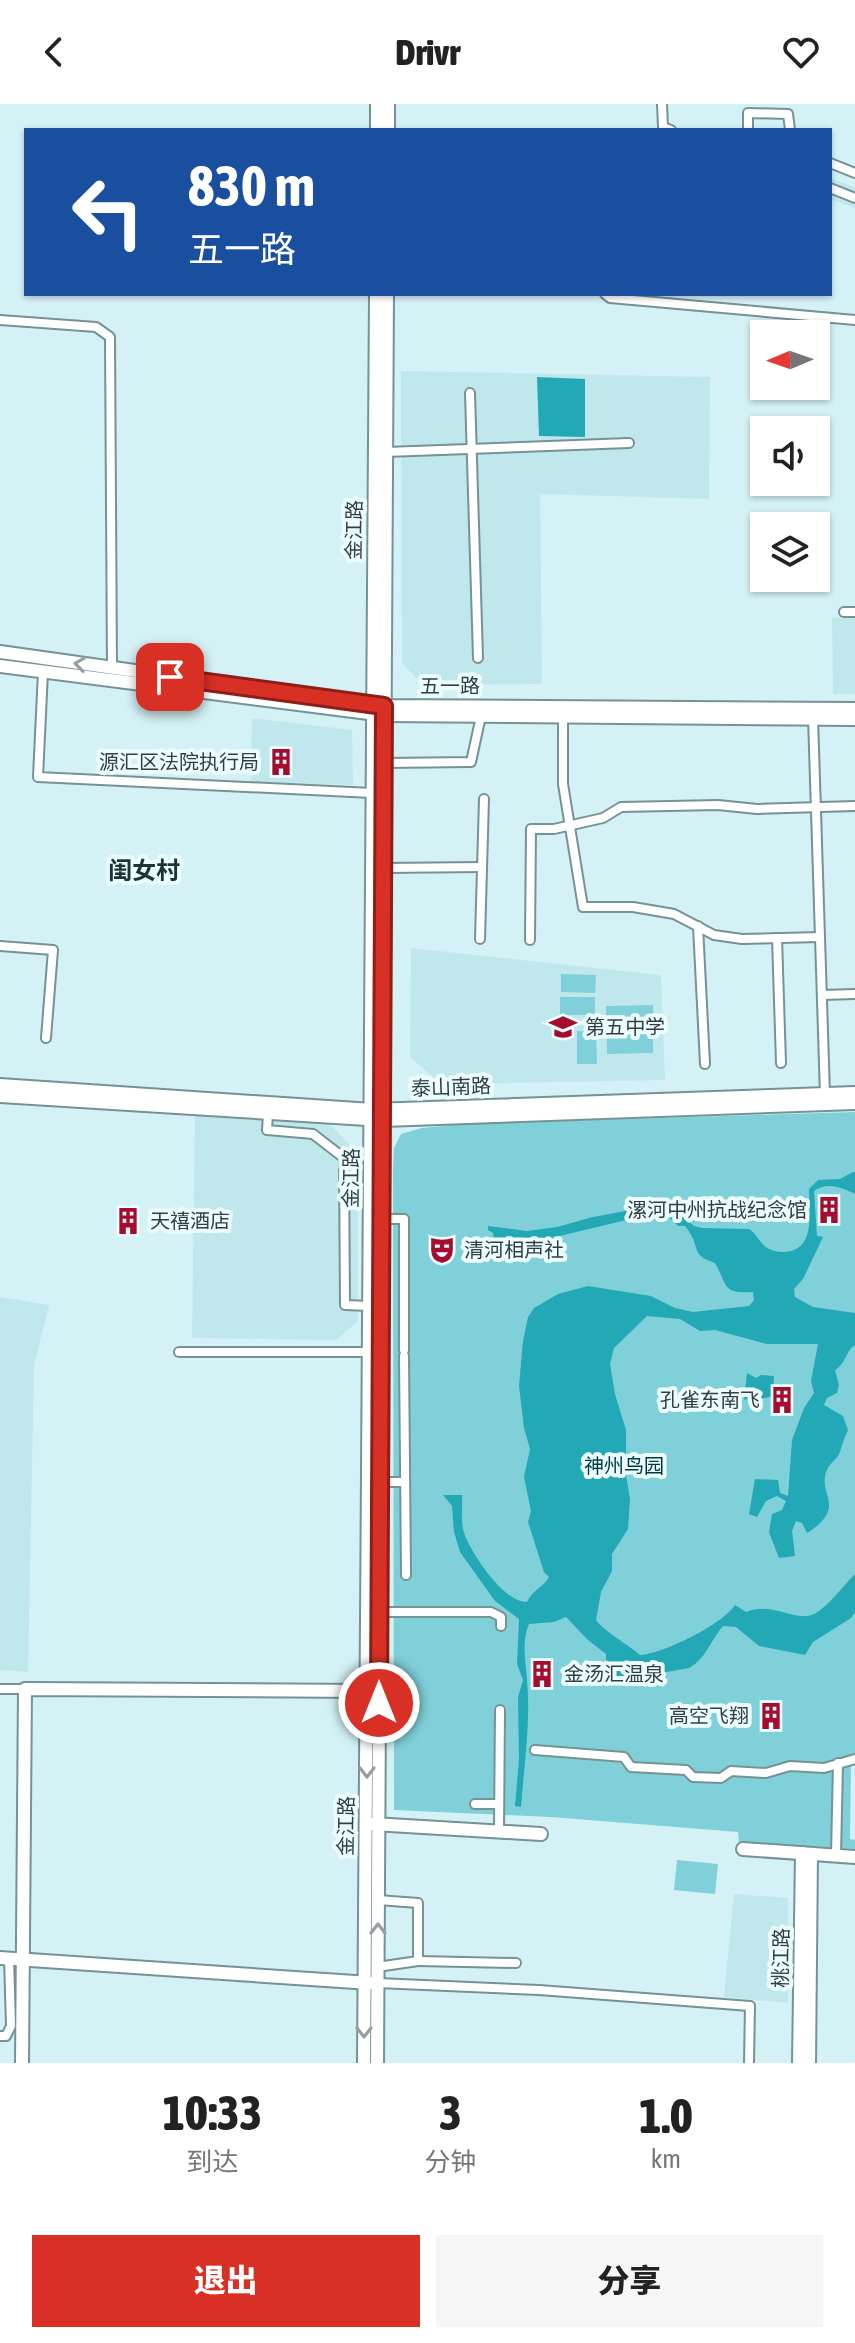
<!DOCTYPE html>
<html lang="zh">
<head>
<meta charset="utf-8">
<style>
  :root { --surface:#fff; --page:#f6f6f6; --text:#222; --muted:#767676; --accent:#d93025 }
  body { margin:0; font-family:"Asap Condensed","Noto Sans SC",sans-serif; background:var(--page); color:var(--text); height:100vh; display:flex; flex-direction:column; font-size:30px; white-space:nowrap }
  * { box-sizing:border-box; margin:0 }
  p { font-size:26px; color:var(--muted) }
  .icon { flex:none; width:44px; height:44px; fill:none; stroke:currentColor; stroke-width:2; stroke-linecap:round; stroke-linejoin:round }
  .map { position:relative; height:1959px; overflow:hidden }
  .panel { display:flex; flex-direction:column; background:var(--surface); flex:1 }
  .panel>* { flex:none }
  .top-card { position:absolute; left:24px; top:24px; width:808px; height:168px; border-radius:0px; box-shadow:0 2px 6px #0004; background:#1a4fa0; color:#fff; overflow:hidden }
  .needle { width:52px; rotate:268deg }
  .controls { position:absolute; left:750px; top:216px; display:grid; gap:16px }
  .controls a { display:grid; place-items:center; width:80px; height:80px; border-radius:0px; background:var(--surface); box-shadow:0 2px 6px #0004; font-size:40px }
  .pin { position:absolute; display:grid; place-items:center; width:68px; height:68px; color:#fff; margin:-34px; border-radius:16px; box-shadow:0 4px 12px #0006 }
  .me { position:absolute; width:88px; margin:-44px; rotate:0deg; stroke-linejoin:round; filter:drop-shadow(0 0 6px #0008) }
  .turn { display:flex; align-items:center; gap:28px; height:168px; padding:0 32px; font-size:36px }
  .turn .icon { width:104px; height:104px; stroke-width:2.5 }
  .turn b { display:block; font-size:56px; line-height:68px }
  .eta { display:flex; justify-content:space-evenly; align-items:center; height:136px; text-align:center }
  .eta b { font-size:48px; font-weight:800; line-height:56px }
  .action { display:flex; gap:16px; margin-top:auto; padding:16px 32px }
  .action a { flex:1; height:92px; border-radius:0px; background:var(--accent); color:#fff; font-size:32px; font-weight:800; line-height:92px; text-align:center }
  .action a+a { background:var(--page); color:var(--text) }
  header { display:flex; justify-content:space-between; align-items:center; height:104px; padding:0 32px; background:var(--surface); font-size:36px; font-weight:800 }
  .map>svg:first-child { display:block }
  .built { fill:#c0e8ec }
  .green { fill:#80d0d9 }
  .water { fill:#23a8b5 }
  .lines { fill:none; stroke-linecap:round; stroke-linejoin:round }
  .street-casing { stroke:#759295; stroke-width:12 }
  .secondary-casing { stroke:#759295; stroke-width:16 }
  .street { stroke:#fff; stroke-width:8 }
  .secondary { stroke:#fff; stroke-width:12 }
  .oneway { stroke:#989e9f }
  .route-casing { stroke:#8d1f18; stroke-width:20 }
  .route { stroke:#d93025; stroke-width:14 }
  .labels { text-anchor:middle; stroke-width:8; stroke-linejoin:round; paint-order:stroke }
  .street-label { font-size:20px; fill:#323e3f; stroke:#ebfdff }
  .poi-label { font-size:20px; fill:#323e3f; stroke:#ebfdff; text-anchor:end }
  .park-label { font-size:20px; fill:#003a3f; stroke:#ebfdff }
  .quarter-label { font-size:24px; font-weight:bold; fill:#1a3437; stroke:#ebfdff }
</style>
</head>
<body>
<header><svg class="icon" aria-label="back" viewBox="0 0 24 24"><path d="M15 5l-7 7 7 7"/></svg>Drivr<svg class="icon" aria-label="heart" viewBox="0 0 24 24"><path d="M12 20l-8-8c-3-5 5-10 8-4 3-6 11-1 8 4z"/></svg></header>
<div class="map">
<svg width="855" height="1959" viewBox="0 0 855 1959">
  <rect width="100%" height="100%" fill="#d4f2f6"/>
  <g class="built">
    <path d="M830 74 855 83V104L830 95Z"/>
    <path d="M401 267 710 273 709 395 540 390 542 580 423 581 402 559Z"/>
    <path d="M832 514H855V590H833Z"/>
    <path d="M252 614 352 626 353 681 251 678Z"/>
    <path d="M411 844 661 871 665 976 463 980V976L438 977 410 953Z"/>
    <path d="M195 1011 329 1019 358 1050V1217L336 1236 192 1234Z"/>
    <path d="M0 1193 49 1201 34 1261 28 1568 0 1566Z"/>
    <path d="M734 1790 788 1794V1899L724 1893Z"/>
  </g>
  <g class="green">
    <path d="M561 870 596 871 595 889 561 888Z"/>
    <rect x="560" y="893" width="35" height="18"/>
    <path d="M653 901V949L607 950 606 902Z"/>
    <path d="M577 927H596L597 960H577Z"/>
    <path d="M855 1008V1661H851L850 1735 855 1736V1745L739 1738 738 1728 551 1713 394 1706 393 1064 394 1044 401 1030 422 1024 466 1020Z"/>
    <path d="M677 1756 718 1760 715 1790 674 1786Z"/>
  </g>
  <g class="water">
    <path d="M537 273 585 275V333L539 332Z"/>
    <path d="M853 1068H855V1090C843 1084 827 1077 814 1087L817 1132 823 1133 803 1175 794 1185 795 1193 813 1203 855 1209V1241C845 1247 847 1259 835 1266L839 1281 837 1289 827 1294 824 1301 843 1312 848 1326C844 1334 842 1342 839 1350 836 1356 829 1360 827 1366 816 1390 849 1403 807 1429L802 1419 796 1417 792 1427 795 1452 779 1454 769 1428 772 1410 782 1406 786 1397 777 1392 766 1397 757 1413 749 1410 755 1375 778 1376 780 1389 788 1392 792 1336 804 1304 814 1289 811 1277 818 1240H767L715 1226 700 1227 680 1215 647 1212 614 1244 610 1260 615 1290 626 1326V1371L630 1395 628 1425 612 1450V1467L601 1488 596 1516C602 1526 629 1541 640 1551 663 1550 723 1520 735 1501L746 1508C773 1497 795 1519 814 1510 829 1502 843 1482 855 1470V1508L851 1514 813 1538 805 1551 759 1542 736 1523 723 1522C711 1536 705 1556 689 1564L611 1578 601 1572 600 1564 606 1558V1550L588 1536 566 1513 554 1518 529 1520C521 1539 526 1558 527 1576 531 1618 524 1662 521 1703L515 1702 519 1655 518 1593 523 1576 517 1560 519 1515 495 1497 460 1448 454 1428 452 1402 443 1391H462C463 1404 460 1415 464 1429 471 1449 504 1499 527 1498 533 1485 543 1484 549 1473L544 1468 528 1418 531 1407 524 1373 530 1345 524 1324 519 1282 523 1237 528 1213 534 1204 558 1190 588 1182 651 1192 675 1204 693 1208 749 1202 754 1196 753 1188C721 1190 728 1181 715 1159 688 1150 703 1144 685 1122H678L668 1112 660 1108 547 1135 521 1134 515 1143 493 1142 491 1139 494 1136 493 1129 488 1126V1122L527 1127 557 1123 593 1113 642 1104 672 1103 694 1122 702 1124 749 1125C757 1130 759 1138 766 1143 771 1147 778 1148 785 1148 816 1146 809 1108 809 1085L818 1076 840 1075Z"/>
    <path d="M747 1269 756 1274 761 1271 774 1272 773 1292 761 1295 754 1292 744 1296Z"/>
  </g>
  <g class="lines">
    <g class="street-casing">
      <g id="street">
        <path d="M662 0 663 23 671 26"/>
        <path d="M748 26V9L788 10 790 26"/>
        <path d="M830 59 855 69"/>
        <path d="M830 84 855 94"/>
        <path d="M605 190 610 194 855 216"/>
        <path d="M0 216 96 223 110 233 112 565"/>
        <path d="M470 289 478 554"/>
        <path d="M386 348 629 339"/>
        <path d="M844 508H855"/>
        <path d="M43 568 38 673 372 689"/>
        <path d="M563 613V680L583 803H633L674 810 714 831 742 835 820 833"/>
        <path d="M813 613 825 991"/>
        <path d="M385 659 471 658 481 612"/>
        <path d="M384 764 482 763"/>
        <path d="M698 822 705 960"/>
        <path d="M777 834 781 959"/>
        <path d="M480 835 484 695"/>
        <path d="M530 836 531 725H554L603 714 621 703 718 701 757 705 855 702"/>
        <path d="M0 842 53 846 46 934"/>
        <path d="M822 891 855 890"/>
        <path d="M268 1009 267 1026 313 1030 344 1054 345 1201 370 1202"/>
        <path d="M383 1115H404V1246"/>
        <path d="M179 1248H370"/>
        <path d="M404 1252 406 1471"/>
        <path d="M380 1378H405"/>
        <path d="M380 1508H491L501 1513V1522"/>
        <path d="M0 1585H25"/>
        <path d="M535 1646 624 1653 631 1663 686 1666 693 1673 721 1674 731 1667 766 1669 790 1662 824 1664 855 1655"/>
        <path d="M475 1700H499"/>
        <path d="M499 1726 500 1606"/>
        <path d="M836 1752 838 1659"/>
        <path d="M418 1857 516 1859"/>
        <path d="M377 1863 418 1857V1799L378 1796"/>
        <path d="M378 1879 539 1886 750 1902 749 1959"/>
        <path d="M0 1932H6L11 1922 9 1854"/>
      </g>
    </g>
    <g class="secondary-casing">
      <g id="secondary">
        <path d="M377 26V0"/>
        <path d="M388 26V0"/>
        <path d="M0 548 384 602 855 605"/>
        <path d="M0 562 384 611 855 615"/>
        <path d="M0 981 372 1006 855 989"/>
        <path d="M0 992 383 1016 855 999"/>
        <path d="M373 1720 541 1730"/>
        <path d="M743 1745 855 1753"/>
        <path d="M0 1854 370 1879"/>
        <path d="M22 1959 25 1585 367 1587"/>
        <path d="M364 1959 376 190"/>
        <path d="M377 1959 387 190"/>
        <path d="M799 1959 802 1749"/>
        <path d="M809 1959 811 1750"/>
      </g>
    </g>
    <use href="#street" class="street"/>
    <use href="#secondary" class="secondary"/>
  </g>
  <defs><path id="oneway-chevron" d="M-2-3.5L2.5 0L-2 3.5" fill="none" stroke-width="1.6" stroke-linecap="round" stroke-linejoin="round" transform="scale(2)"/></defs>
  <g class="oneway">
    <use href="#oneway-chevron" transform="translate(80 560) rotate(-172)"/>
    <use href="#oneway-chevron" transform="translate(367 1668) rotate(90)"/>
    <use href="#oneway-chevron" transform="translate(378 1825) rotate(-90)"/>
    <use href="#oneway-chevron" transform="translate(364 1928) rotate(90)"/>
  </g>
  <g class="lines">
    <g class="route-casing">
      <path id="route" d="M170 573 384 602 379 1599"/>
    </g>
    <use href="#route" class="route"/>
  </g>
  <defs>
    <g id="building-bare" transform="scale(2.16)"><path d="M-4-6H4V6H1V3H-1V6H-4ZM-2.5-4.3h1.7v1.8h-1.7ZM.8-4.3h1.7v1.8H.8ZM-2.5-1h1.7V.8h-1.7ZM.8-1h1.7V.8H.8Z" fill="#a60c2e" stroke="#ebfdff" stroke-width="2.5" paint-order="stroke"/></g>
    <g id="school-bare" transform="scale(2.16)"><path d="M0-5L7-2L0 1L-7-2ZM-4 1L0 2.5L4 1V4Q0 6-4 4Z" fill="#a60c2e" stroke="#ebfdff" stroke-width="2.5" paint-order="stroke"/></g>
    <g id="theatre-bare" transform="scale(2.16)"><path d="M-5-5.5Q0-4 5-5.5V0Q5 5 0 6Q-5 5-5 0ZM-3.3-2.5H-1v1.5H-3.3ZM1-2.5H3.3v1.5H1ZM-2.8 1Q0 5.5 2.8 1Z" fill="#a60c2e" stroke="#ebfdff" stroke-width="2.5" paint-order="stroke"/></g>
  </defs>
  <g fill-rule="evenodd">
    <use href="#building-bare" x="281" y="658"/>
    <use href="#school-bare" x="563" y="923"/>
    <use href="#building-bare" x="829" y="1106"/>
    <use href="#building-bare" x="128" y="1117"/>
    <use href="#theatre-bare" x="442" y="1146"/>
    <use href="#building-bare" x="782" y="1296"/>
    <use href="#building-bare" x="542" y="1570"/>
    <use href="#building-bare" x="771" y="1612"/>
  </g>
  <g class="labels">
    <g class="street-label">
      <text transform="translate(354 426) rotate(-89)" y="7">金江路</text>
      <text x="450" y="589">五一路</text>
      <text transform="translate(451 983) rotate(-2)" y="7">泰山南路</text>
      <text transform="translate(351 1074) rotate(-89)" y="7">金江路</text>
      <text transform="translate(346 1722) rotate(-89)" y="7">金江路</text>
      <text transform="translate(781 1854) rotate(-89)" y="7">桃江路</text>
    </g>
    <g class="poi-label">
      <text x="259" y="665">源汇区法院执行局</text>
      <text x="585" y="930" text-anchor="start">第五中学</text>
      <text x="807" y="1113">漯河中州抗战纪念馆</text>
      <text x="150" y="1124" text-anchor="start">天禧酒店</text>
      <text x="464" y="1153" text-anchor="start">清河相声社</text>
      <text x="760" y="1303">孔雀东南飞</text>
      <text x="564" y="1577" text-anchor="start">金汤汇温泉</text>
      <text x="749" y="1619">高空飞翔</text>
    </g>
    <g class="park-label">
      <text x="624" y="1369">神州鸟园</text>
    </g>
    <g class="quarter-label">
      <text x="144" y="775">闺女村</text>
    </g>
  </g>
</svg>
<div class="controls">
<a><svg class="needle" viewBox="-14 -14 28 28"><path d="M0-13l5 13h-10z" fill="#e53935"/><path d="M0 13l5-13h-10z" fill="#767676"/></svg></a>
<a><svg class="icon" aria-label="sound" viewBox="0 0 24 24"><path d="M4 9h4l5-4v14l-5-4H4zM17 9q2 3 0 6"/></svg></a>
<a><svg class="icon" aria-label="layers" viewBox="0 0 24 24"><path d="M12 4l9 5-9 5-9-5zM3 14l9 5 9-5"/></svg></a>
</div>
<div class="pin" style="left:170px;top:573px;background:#d93025"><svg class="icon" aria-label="arrive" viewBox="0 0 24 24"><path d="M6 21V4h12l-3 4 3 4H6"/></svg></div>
<svg class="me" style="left:379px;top:1599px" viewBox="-20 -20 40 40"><circle r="17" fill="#d93025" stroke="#fff" stroke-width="3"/><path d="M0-11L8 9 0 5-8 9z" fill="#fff"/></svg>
<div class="top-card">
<div class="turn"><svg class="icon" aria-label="left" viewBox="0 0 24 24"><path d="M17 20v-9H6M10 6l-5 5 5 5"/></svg><div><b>830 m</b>五一路</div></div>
</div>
</div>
<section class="panel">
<div class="eta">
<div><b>10:33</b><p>到达</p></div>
<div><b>3</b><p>分钟</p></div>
<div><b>1.0</b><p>km</p></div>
</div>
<div class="action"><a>退出</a><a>分享</a></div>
</section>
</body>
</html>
